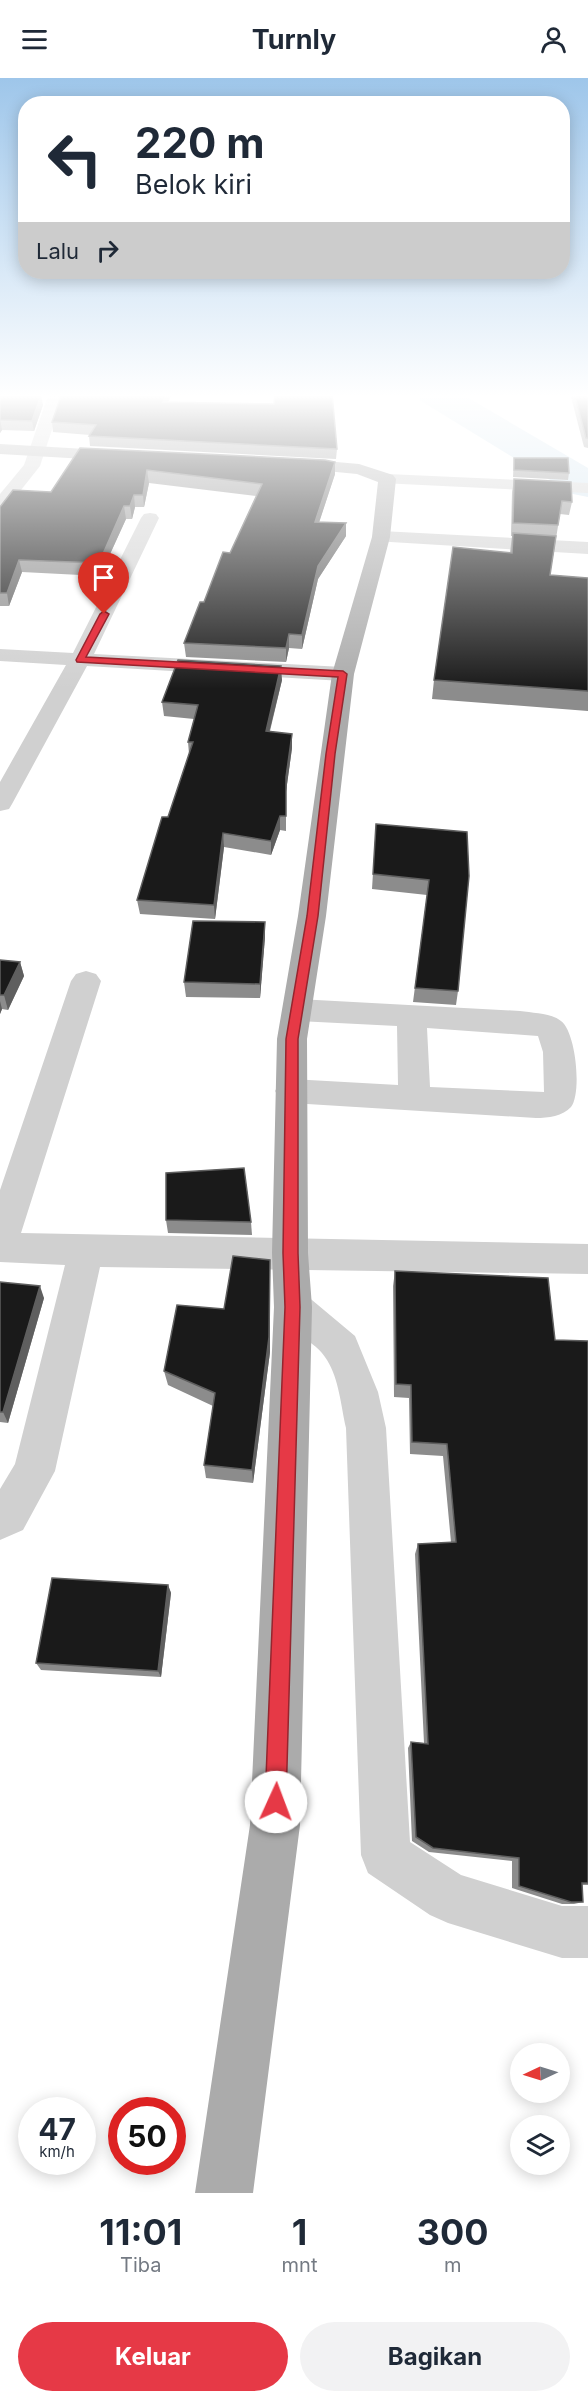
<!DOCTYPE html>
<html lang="id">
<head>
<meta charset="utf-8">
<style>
  :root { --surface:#fff; --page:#f2f2f3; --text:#1f2937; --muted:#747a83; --accent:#e63946 }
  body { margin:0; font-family:Inter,sans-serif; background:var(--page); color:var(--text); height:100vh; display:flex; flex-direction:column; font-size:22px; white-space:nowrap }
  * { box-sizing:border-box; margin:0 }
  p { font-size:20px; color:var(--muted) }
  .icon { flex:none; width:33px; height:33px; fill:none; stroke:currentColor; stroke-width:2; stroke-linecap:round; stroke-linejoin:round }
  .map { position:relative; height:2115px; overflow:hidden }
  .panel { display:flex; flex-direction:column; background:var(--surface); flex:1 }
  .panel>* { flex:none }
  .banner { position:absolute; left:18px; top:18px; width:552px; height:183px; border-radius:24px; box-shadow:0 3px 15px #0003; background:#fff; color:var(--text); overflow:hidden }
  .needle { width:39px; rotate:266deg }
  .buttons { position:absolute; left:510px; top:1965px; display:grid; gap:12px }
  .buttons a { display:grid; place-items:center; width:60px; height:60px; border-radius:50%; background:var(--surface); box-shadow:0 3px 15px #0003; font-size:30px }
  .speed { position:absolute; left:18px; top:2019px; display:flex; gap:12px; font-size:30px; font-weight:700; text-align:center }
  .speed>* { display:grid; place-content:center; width:78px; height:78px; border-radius:50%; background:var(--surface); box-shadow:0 3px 15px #0003; line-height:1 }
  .speed small { font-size:15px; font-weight:400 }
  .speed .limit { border:9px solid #d22; background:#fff; color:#111 }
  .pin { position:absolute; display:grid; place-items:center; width:51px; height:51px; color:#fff; margin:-62px -26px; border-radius:50% 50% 50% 0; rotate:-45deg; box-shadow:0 0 6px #0007 }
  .pin .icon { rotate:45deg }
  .me { position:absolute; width:66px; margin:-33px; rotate:2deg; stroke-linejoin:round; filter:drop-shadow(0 0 4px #0008) }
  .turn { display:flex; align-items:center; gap:21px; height:126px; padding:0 18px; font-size:27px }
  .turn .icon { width:78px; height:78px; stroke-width:2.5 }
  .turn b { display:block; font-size:42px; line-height:51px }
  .then { display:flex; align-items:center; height:57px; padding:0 18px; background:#0003; gap:12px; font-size:22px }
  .eta { display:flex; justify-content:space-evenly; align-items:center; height:102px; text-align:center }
  .eta b { font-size:36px; font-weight:700; line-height:42px }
  .cta { display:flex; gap:12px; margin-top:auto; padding:12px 18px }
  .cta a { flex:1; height:69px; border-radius:36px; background:var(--accent); color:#fff; font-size:24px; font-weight:700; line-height:69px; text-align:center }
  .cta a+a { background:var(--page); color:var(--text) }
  header { display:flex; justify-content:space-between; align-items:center; height:78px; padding:0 18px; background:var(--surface); font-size:27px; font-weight:700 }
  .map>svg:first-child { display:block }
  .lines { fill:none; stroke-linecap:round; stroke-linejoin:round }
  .river { fill:#cfe2ee; fill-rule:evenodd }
  .minor { fill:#d0d0d0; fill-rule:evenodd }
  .major { fill:#ababab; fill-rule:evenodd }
  .wall { fill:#8c8c8c }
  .shaded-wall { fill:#5f5f5f }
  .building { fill:#1a1a1a; stroke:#5f5f5f; stroke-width:1.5 }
  .route { fill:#e63946; stroke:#96252e; stroke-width:1.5 }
</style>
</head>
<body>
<header><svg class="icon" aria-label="menu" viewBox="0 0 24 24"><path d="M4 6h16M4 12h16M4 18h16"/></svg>Turnly<svg class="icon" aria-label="person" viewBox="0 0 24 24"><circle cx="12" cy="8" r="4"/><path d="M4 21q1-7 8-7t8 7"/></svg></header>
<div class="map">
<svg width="588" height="2115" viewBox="0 0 588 2115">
  <rect width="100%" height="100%" fill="#fff"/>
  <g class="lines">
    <path class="river" d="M416 315H460L588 390V419L573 416 421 323Z"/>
    <g class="minor">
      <path d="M49 315H64L40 388 6 431 0 432V416L24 387Z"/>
      <path d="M387 396 588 405V415L381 405 378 401 381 397Z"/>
      <path d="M150 435 156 436 159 440 94 576 343 589 351 591 354 596 351 601 343 603 87 588 12 726 9 731 0 733V704L66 587 0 583V571L73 575 141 440 144 436Z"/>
      <path d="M381 453 588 464V476L374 463 372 459 374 455Z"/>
      <path d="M86 893 96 896 101 903 21 1155 588 1166V1196L100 1189 55 1393 23 1452 0 1462V1411L15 1386 65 1187 0 1184V1112L71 903 76 896Z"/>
      <path d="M298 921 520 933C533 935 551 935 561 943 576 954 582 1015 571 1029 563 1038 548 1040 536 1040L291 1025 280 1022 275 1013 280 1004 291 1001 398 1007 397 948 298 943 287 940 283 932 287 924ZM427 950 538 958 543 974 544 1014 430 1009Z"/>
      <path d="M293 1213 306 1217 355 1258 378 1314 386 1350 410 1764 461 1797 562 1828H588V1880H562L448 1845 430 1837 368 1795 361 1777 346 1350C341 1328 339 1301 327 1282 316 1262 286 1254 274 1229L280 1217Z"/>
    </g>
    <g class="major">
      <path d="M0 366 120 373 128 378 120 383 0 376Z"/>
      <path d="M291 380 359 386 393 397 396 401 390 459 354 596 326 838 307 961 308 1175 312 1229 300 1747 253 2115H195L250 1747 274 1229 272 1175 277 961 298 838 332 596 372 459 378 404 357 396 285 389 283 385Z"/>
    </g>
  </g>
  <g class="wall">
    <path d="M62 315H172L168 324 337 371 336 381 90 368 89 358 90 357 53 354 52 344Z"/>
    <path d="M570 315H588V370L584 369Z"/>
    <path d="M0 316 43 327 34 353 2 352 0 355Z"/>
    <path d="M80 370 335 396 319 444 346 458 318 501 302 571 289 570 286 584 186 579 184 565 204 524 230 475 256 418 149 405 144 429H135L132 441H126L100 498 22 494 9 528H0V429L51 414Z"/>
    <path d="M514 380 569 395 568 402 513 399Z"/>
    <path d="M514 401 572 424 569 437 560 436 550 497 588 500V633L432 621 434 602 510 474 512 458H511L512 414Z"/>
    <path d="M282 602 270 653 292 670 286 713V753L280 752 271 777 224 769 215 841 140 836 137 822 168 739 189 676 188 664 194 641 164 638 162 624Z"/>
    <path d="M376 746 467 754 458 913 456 927 413 924 427 817 372 811Z"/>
    <path d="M265 859 260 920 186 919 184 904Z"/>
    <path d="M0 882 20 884 24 898 8 932 2 931 0 936Z"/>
    <path d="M166 1142 251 1144 252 1157 168 1155Z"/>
    <path d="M270 1182V1274L253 1405 206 1400 204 1387 213 1328 168 1307 164 1293 224 1231Z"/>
    <path d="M395 1193 555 1262 588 1263V1807H582L583 1824 574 1826H562L512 1810V1783L429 1774 412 1763 408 1670 411 1664 424 1665 415 1476 418 1466 451 1464 443 1378 410 1376 409 1320 394 1319 393 1208Z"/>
    <path d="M0 1204 44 1220 8 1345 0 1344Z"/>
    <path d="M168 1507 171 1515 161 1599 41 1592 36 1585Z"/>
  </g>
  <g class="shaded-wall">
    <path d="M167 315H172L164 334 163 324Z"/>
    <path d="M41 317 43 327 34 353 32 343Z"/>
    <path d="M0 341 2 352 0 355Z"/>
    <path d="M335 384V396L315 457V444Z"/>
    <path d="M147 392 149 405 144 429 143 417Z"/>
    <path d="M134 417 135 429 132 441 130 428Z"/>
    <path d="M124 428 126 441 100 498 99 485Z"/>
    <path d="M346 445V458L318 501 302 571V557L318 488Z"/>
    <path d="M19 482 22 494 9 528 7 515Z"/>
    <path d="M289 556V570L286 584V570Z"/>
    <path d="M281 588 282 602 266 667V653Z"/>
    <path d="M292 656V670L286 714V699Z"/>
    <path d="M280 738V752L271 777V763Z"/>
    <path d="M223 755 224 769 215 841 214 827Z"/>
    <path d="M265 844V859L260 920V906Z"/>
    <path d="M20 884 24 898 8 932 4 917Z"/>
    <path d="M0 923 2 931 0 936Z"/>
    <path d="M270 1182V1274L253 1405 252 1392Z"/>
    <path d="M40 1208 44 1220 8 1345 3 1334Z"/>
    <path d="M168 1507 171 1515 161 1599 158 1593Z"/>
  </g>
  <g class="building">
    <path d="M62 315H167L163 324 274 326 275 315H332L337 371 89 358 96 347 52 344Z"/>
    <path d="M574 315H588V360H586Z"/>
    <path d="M0 316 41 317 32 343 0 342Z"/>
    <path d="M80 370 325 382 335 384 315 444 346 445 318 488 302 557 289 556 286 570 184 565 200 524H204L223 474 230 475 262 406 147 392 143 417H134L130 428H124L99 485 19 482 7 515H0V429L13 412 51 414Z"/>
    <path d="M514 380H568L569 395 514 392Z"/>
    <path d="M514 401 571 404 572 424 562 423 558 447 513 445Z"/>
    <path d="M513 455 556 458 550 497 588 500V613L434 602 453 469 512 475Z"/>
    <path d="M178 582 281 588 266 653 292 656 286 699V738H280L271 763 223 755 214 827 137 822 162 739H168L193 664H188L198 627 162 624Z"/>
    <path d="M376 746 467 754 469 798 458 913 415 910 429 802 373 796Z"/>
    <path d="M193 843 265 844 260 906 184 904Z"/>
    <path d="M0 882 20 884 4 917H0Z"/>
    <path d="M244 1090 251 1144 166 1142V1095Z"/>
    <path d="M233 1178 270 1182 269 1259 252 1392 204 1387 215 1315 164 1293 177 1227 224 1231Z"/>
    <path d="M395 1193 548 1200 555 1262 588 1263V1805H582L583 1824H571L519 1808V1780L433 1770 416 1759 411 1664 428 1666 418 1466 456 1464 447 1366 412 1364 411 1307 396 1306Z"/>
    <path d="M0 1204 40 1208 3 1334H0Z"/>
    <path d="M52 1500 168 1507 158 1593 36 1585Z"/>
  </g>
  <linearGradient id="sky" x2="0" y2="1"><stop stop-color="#9ec6ea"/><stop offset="0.52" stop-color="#fff"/><stop offset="1" stop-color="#fff" stop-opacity="0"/></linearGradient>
  <rect width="588" height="611" fill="url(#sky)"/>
  <path class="route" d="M104 533 109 536 86 579 343 593 347 596 335 676 318 838 298 961V1175L300 1229 286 1724 283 1732 276 1735 268 1732 265 1724 285 1229 283 1175 286 961 307 838 326 676 338 599 77 584 76 582 100 536Z"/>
</svg>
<div class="buttons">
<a><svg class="needle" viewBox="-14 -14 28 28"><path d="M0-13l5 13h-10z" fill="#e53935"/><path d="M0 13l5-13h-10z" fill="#747a83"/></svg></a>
<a><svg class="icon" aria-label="layers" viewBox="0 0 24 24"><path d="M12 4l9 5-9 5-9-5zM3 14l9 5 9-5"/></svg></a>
</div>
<div class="speed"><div>47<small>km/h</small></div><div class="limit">50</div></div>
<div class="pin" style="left:104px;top:536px;background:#d93025"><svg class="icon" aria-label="arrive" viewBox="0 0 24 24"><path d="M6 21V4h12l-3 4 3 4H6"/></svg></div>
<svg class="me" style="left:276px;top:1724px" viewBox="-20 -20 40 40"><circle r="19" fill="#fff"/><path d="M0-13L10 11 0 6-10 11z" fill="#e63946"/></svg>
<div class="banner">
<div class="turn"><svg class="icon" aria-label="left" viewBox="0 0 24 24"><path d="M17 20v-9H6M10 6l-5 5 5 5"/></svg><div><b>220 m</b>Belok kiri</div></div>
<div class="then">Lalu<svg class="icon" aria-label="right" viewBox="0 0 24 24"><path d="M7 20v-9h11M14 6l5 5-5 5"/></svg></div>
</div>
</div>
<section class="panel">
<div class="eta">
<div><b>11:01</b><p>Tiba</p></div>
<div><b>1</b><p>mnt</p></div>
<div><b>300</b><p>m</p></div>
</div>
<div class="cta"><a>Keluar</a><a>Bagikan</a></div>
</section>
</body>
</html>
